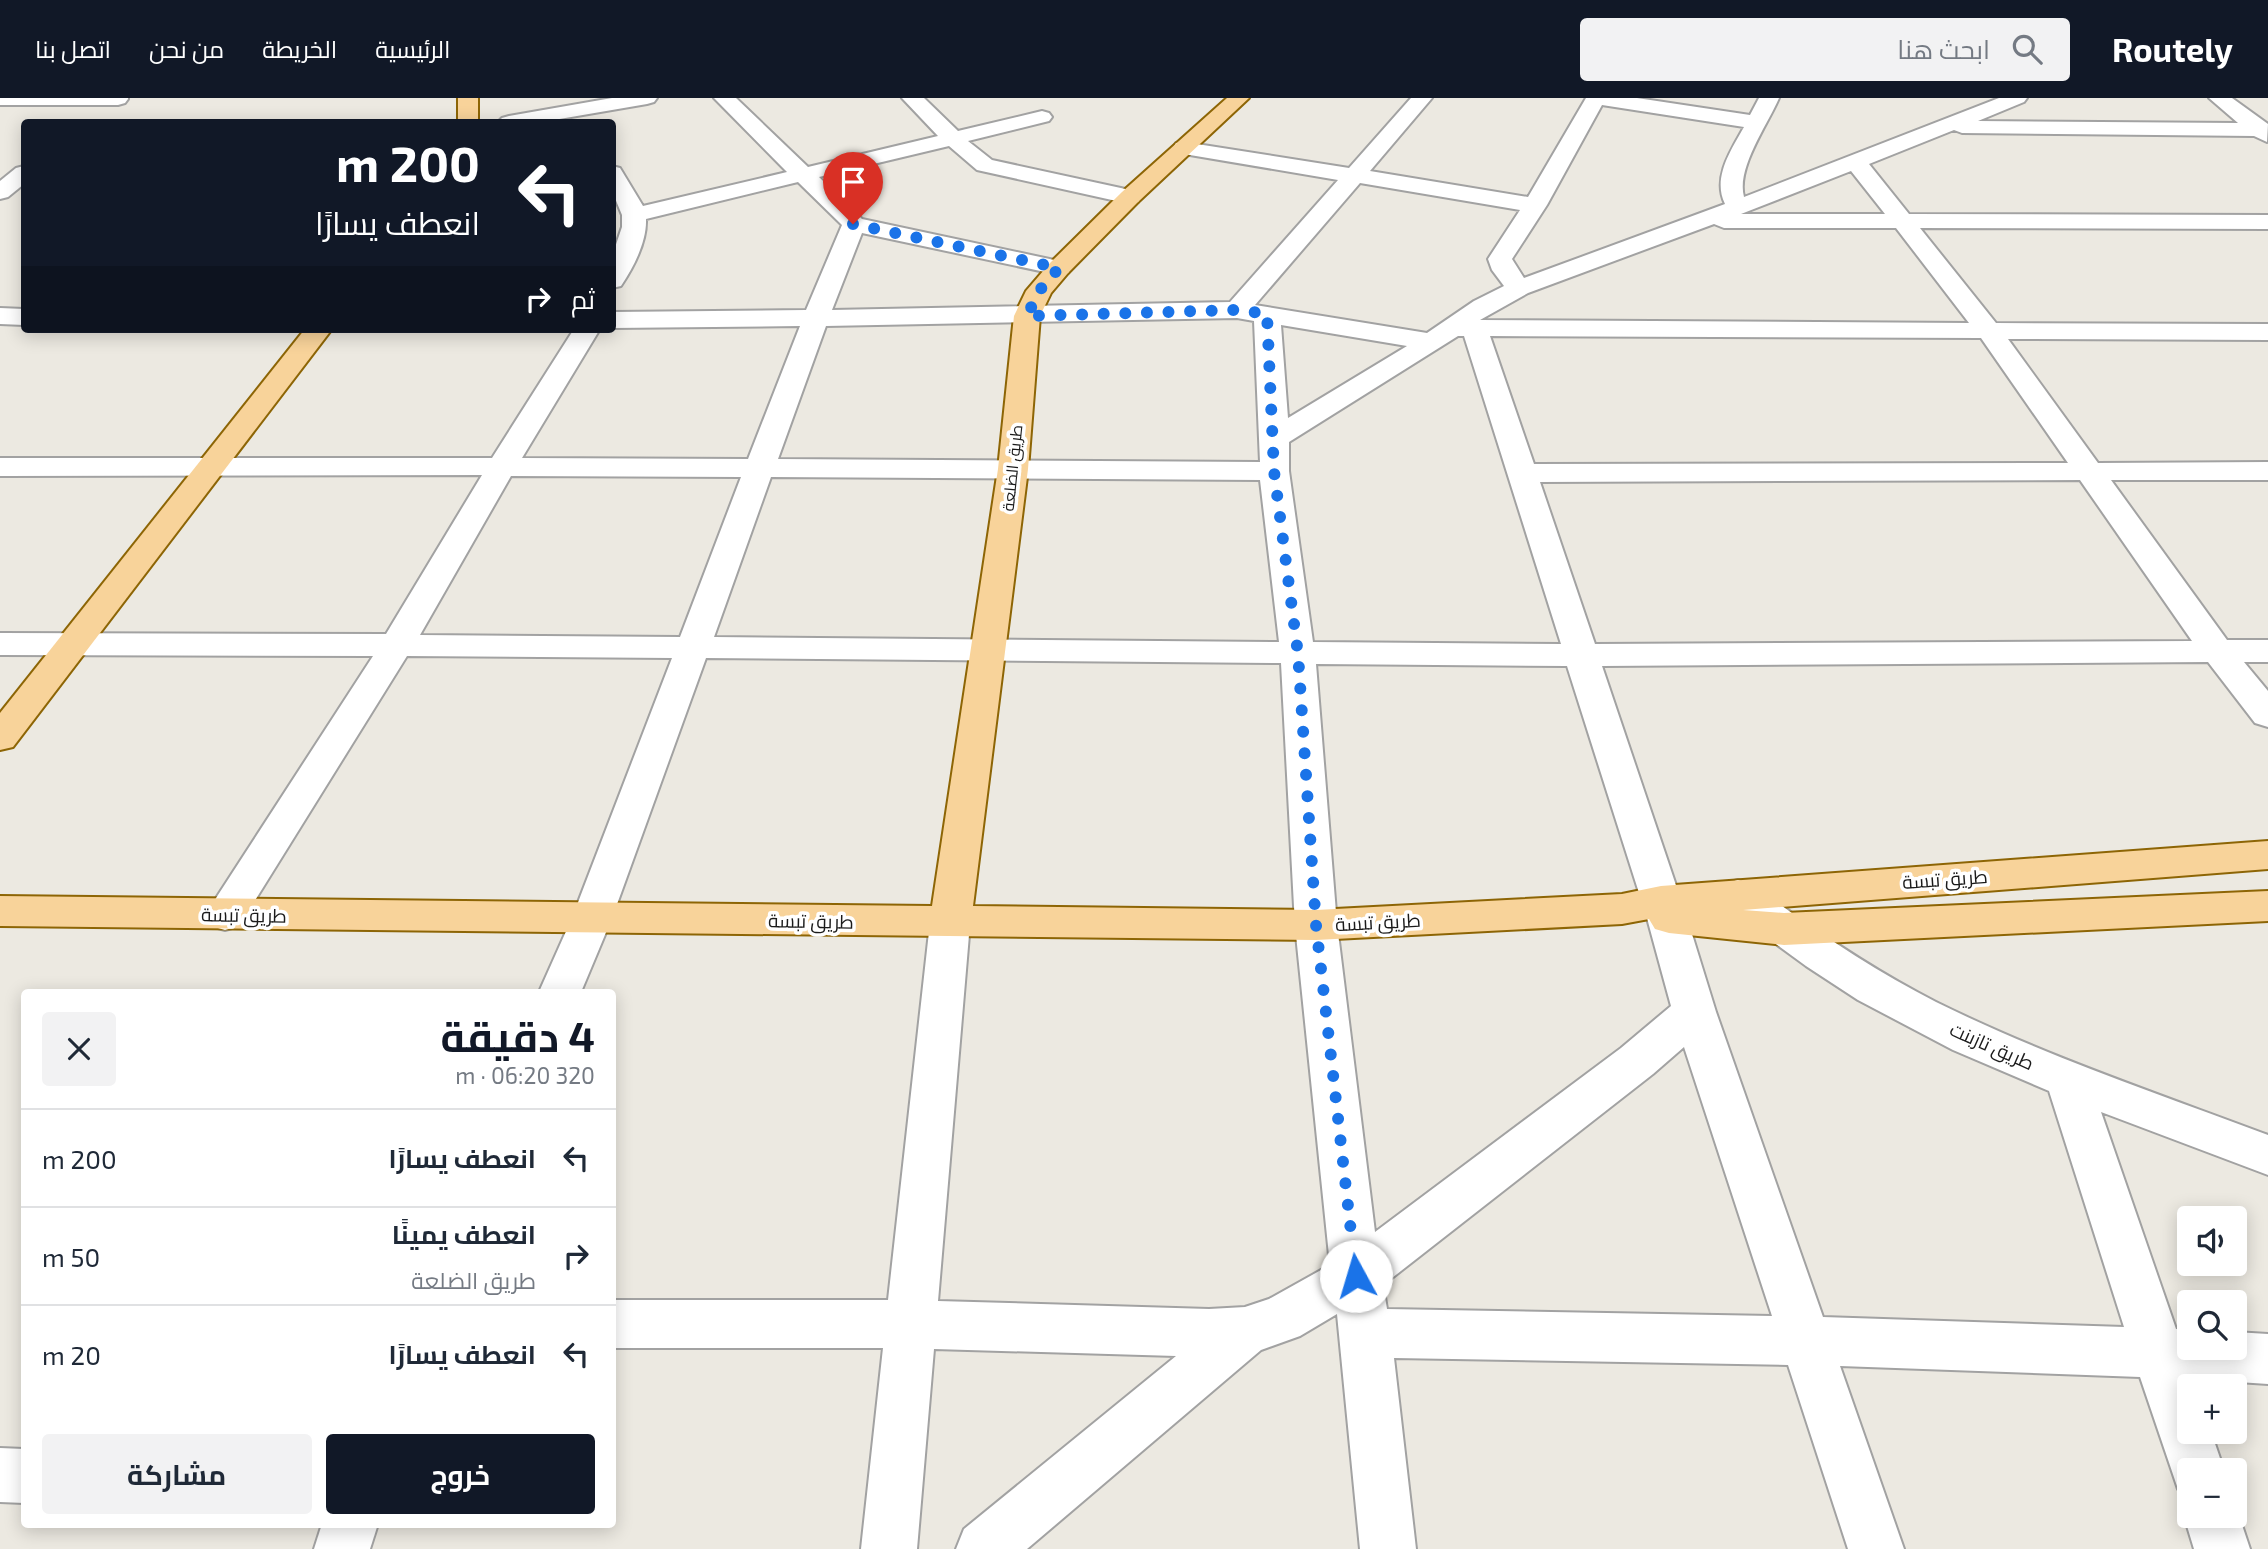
<!DOCTYPE html>
<html lang="ar">
<head>
<meta charset="utf-8">
<style>
  :root { --surface:#fff; --page:#f2f2f3; --text:#1f2937; --muted:#747a83; --line:#e0e1e3; --accent:#111827 }
  body { margin:0; font-family:"Exo 2",Cairo,sans-serif; background:var(--page); color:var(--text); direction:rtl; height:100vh; display:flex; flex-direction:column; font-size:26px; white-space:nowrap }
  * { box-sizing:border-box; margin:0 }
  p { font-size:23px; color:var(--muted) }
  .icon { flex:none; width:38px; height:38px; fill:none; stroke:currentColor; stroke-width:2; stroke-linecap:round; stroke-linejoin:round }
  .map { position:relative; flex:1; overflow:hidden; direction:ltr }
  .details { position:absolute; left:21px; top:891px; width:595px; height:539px; display:flex; flex-direction:column; background:var(--surface); border-radius:7px; box-shadow:0 4px 18px #0003; direction:rtl }
  .details>* { flex:none }
  .guide { position:absolute; left:21px; top:21px; width:595px; height:214px; border-radius:7px; box-shadow:0 4px 18px #0003; direction:rtl; background:#111827; color:#fff; overflow:hidden }
  .fabs { position:absolute; left:2177px; top:1108px; display:grid; gap:14px }
  .fabs a { display:grid; place-items:center; width:70px; height:70px; border-radius:7px; background:var(--surface); box-shadow:0 4px 18px #0003; font-size:35px }
  .pin { position:absolute; display:grid; place-items:center; width:60px; height:60px; color:#fff; margin:-72px -30px; border-radius:50% 50% 50% 0; rotate:-45deg; box-shadow:0 0 7px #0007 }
  .pin .icon { rotate:45deg }
  .me { position:absolute; width:77px; margin:-38px; rotate:354deg; stroke-linejoin:round; filter:drop-shadow(0 0 5px #0008) }
  .turn { display:flex; align-items:center; gap:24px; height:147px; padding:0 21px; font-size:32px }
  .turn .icon { width:91px; height:91px; stroke-width:2.5 }
  .turn b { display:block; font-size:49px; line-height:60px }
  .then { display:flex; align-items:center; height:66px; padding:0 21px; background:#0003; gap:14px; font-size:26px }
  .round { display:grid; place-items:center; flex:none; width:74px; height:74px; border-radius:7px; background:var(--page) }
  .headline { display:flex; align-items:center; justify-content:space-between; height:119px; padding:0 21px }
  h1 { font-size:42px; font-weight:700; line-height:52px; color:var(--accent) }
  .cta { display:flex; gap:14px; margin-top:auto; padding:14px 21px }
  .cta a { flex:1; height:80px; border-radius:7px; background:var(--accent); color:#fff; font-size:28px; font-weight:700; line-height:80px; text-align:center }
  .cta a+a { background:var(--page); color:var(--text) }
  ul { padding:0; list-style:none }
  li { display:flex; align-items:center; gap:21px; height:98px; padding:0 21px; border-top:2px solid var(--line) }
  li div { flex:1 }
  li b { display:block; font-size:26px }
  li em { font-style:normal }
  header { display:flex; align-items:center; gap:42px; box-sizing:border-box; height:98px; padding:0 35px; background:var(--accent); color:#fff }
  header strong { font-size:33px }
  nav { display:flex; gap:38px; margin-inline-start:auto; font-size:24px }
  .search { width:490px; height:63px; background:var(--page); display:flex; align-items:center; gap:18px; box-sizing:border-box; padding:0 24px; border-radius:7px; color:var(--muted); font-size:26px }
  .map>svg:first-child { display:block }
  .lines { fill:none; stroke-linecap:round; stroke-linejoin:round }
  .minor-casing { stroke:#a2a2a2; stroke-width:4 }
  .major-casing { stroke:#8d6505; stroke-width:4 }
  .minor { fill:#fff; fill-rule:evenodd }
  .major { fill:#f8d39a; fill-rule:evenodd }
  .route { stroke:#1a73e8; stroke-width:12; stroke-dasharray:0 21.6 }
  .labels { text-anchor:middle; stroke-width:7; stroke-linejoin:round; paint-order:stroke }
  .far-street-label { font-size:16px; fill:#1b1b1b; stroke:#fff }
  .street-label { font-size:19px; fill:#1b1b1b; stroke:#fff }
</style>
</head>
<body>
<header>
<strong>Routely</strong>
<div class="search"><svg class="icon" aria-label="search" viewBox="0 0 24 24"><circle cx="10" cy="10" r="6"/><path d="M15 15l6 6"/></svg>ابحث هنا</div>
<nav><a>الرئيسية</a><a>الخريطة</a><a>من نحن</a><a>اتصل بنا</a></nav>
</header>
<div class="map">
<svg width="2268" height="1451" viewBox="0 0 2268 1451">
  <rect width="100%" height="100%" fill="#ece9e1"/>
  <g class="lines">
    <g class="minor-casing">
      <g id="minor">
        <path d="M0 0H128V1L125 5 118 7H0Z"/>
        <path d="M612 0H657L654 4 647 6 542 24H498L502 20 509 18Z"/>
        <path d="M714 0H736L808 69 938 38 902 0H924L958 33 1042 13 1049 15 1052 19 1049 23 968 43 992 62 1130 92 1138 94 1141 99 1138 104 1130 106 977 72 949 48 819 79 862 121 1059 163 1068 165 1071 170 1068 175 1059 177 862 135 832 212 1230 204 1338 82 1184 56 1176 55 1173 50 1176 45 1184 44 1349 70 1411 0H1432L1370 73 1528 99 1586 0H1637L1750 17 1759 0H1779C1768 26 1736 70 1744 99L1999 0H2027L2024 4 1978 23 2238 25 2209 0H2232L2268 26 2267 44 2254 38 1962 35 1954 32 1869 66 1909 116 2268 117V131L1920 130 1996 225 2268 226V242L2008 241 2098 365 2268 364V382H2111L2227 542H2268V564H2244L2268 593V629L2255 625 2208 564 1602 568 1687 820 1716 914 1823 1219 2124 1229 2049 993 1953 952 1858 902 1806 868 1724 808 1718 797 1724 786 1738 782 1752 786C1811 830 1871 871 1936 904 2043 957 2156 995 2268 1037V1077L2101 1014 2176 1231 2189 1232V1250H2235V1234L2268 1236V1286L2193 1281 2195 1288H2189V1334H2211L2224 1372H2189V1396L2178 1391 2140 1279 1840 1268 1904 1451H1848L1788 1267 1394 1260 1416 1451H1360L1337 1216 1300 1238 1261 1252 1027 1451H956L964 1431 1176 1258 934 1251 917 1451H861L883 1250H612V1202H888L930 825 936 814 950 810 964 814 970 825 938 1203 1209 1211 1245 1209 1269 1201 1330 1167 1295 827 1281 565 706 560 612 820 581 894H539L572 820 672 560 407 558 239 828 225 832 211 828 205 817 373 558 0 557V535L386 536 482 377 0 378V360H492L574 231H600L522 360 748 361 800 228 612 230V214L806 212 842 127 798 84 646 121C647 144 633 170 621 188L612 190V158L622 129V117L612 93V68L620 70 643 108 787 74ZM1602 7 1744 29C1731 52 1712 80 1725 106L1524 180 1512 161 1547 107ZM1851 73 1885 116H1741ZM1360 85 1520 112 1488 161 1492 172 1504 188 1474 203 1427 235 1255 207ZM1714 126 1724 130H1896L1969 225 1480 222 1528 195ZM1237 220 1254 223 1260 364 778 361 826 228ZM1281 227 1407 248 1288 320ZM1458 238H1464L1561 546 1313 544 1289 373V344ZM1490 238 1981 240 2068 365 1534 366ZM511 378 741 379 680 539 420 537ZM771 379 1260 382 1279 544 714 539ZM2080 382 2192 543 1595 546 1540 384ZM1316 566 1567 568 1647 820 1671 908 1621 950 1375 1134 1337 827ZM1684 949 1772 1218 1387 1211 1383 1187 1653 976Z"/>
        <path d="M24 68V86L8 99 0 101V83L16 70Z"/>
        <path d="M0 210 24 211V227L0 226Z"/>
        <path d="M0 1350 24 1351V1405L0 1404Z"/>
        <path d="M2189 1406V1418H2235V1406L2250 1451H2194L2184 1418Z"/>
        <path d="M322 1426H378L370 1451H314Z"/>
      </g>
    </g>
    <g class="major-casing">
      <g id="major">
        <rect x="458" y="0" width="20" height="24"/>
        <path d="M1227 0H1249L1138 104 1068 175 1051 195 1040 218 1028 371 973 808 1316 812 1622 796 1661 788 2268 743V771L1743 812 1784 815 2268 793V823L1784 847 1669 835 1655 831 1649 821 1622 826 1316 842 0 828V798L932 808 998 371 1014 218 1026 193 1050 165 1122 94Z"/>
        <path d="M305 231H332L13 649 0 652V615Z"/>
      </g>
    </g>
    <use href="#minor" class="minor"/>
    <use href="#major" class="major"/>
  </g>
  <g class="lines">
    <path class="route" d="M853 126 1059 170 1039 193 1027 218 1237 212 1267 216 1274 373 1298 556 1316 827 1356 1178"/>
  </g>
  <g class="labels">
    <g class="far-street-label">
      <text transform="translate(1012 370) rotate(-84)" y="6">طريق الضلعة</text>
    </g>
    <g class="street-label">
      <text transform="translate(1945 781) rotate(-4)" y="7">طريق تبسة</text>
      <text transform="translate(244 817) rotate(1)" y="7">طريق تبسة</text>
      <text transform="translate(811 823) rotate(1)" y="7">طريق تبسة</text>
      <text transform="translate(1378 824) rotate(-3)" y="7">طريق تبسة</text>
      <text transform="translate(1992 948) rotate(24)" y="7">طريق تازبنت</text>
    </g>
  </g>
</svg>
<div class="fabs">
<a><svg class="icon" aria-label="sound" viewBox="0 0 24 24"><path d="M4 9h4l5-4v14l-5-4H4zM17 9q2 3 0 6"/></svg></a>
<a><svg class="icon" aria-label="search" viewBox="0 0 24 24"><circle cx="10" cy="10" r="6"/><path d="M15 15l6 6"/></svg></a>
<a>+</a>
<a>−</a>
</div>
<div class="pin" style="left:853px;top:126px;background:#d93025"><svg class="icon" aria-label="arrive" viewBox="0 0 24 24"><path d="M6 21V4h12l-3 4 3 4H6"/></svg></div>
<svg class="me" style="left:1356px;top:1178px" viewBox="-20 -20 40 40"><circle r="19" fill="#fff"/><path d="M0-13L10 11 0 6-10 11z" fill="#1a73e8"/></svg>
<div class="guide">
<div class="turn"><svg class="icon" aria-label="left" viewBox="0 0 24 24"><path d="M17 20v-9H6M10 6l-5 5 5 5"/></svg><div><b>200 m</b>انعطف يسارًا</div></div>
<div class="then">ثم<svg class="icon" aria-label="right" viewBox="0 0 24 24"><path d="M7 20v-9h11M14 6l5 5-5 5"/></svg></div>
</div>
<section class="details">
<div class="headline"><div><h1>4 دقيقة</h1><p>320 m · 06:20</p></div><a class="round"><svg class="icon" aria-label="close" viewBox="0 0 24 24"><path d="M6 6l12 12M18 6L6 18"/></svg></a></div>
<ul>
<li><svg class="icon" aria-label="left" viewBox="0 0 24 24"><path d="M17 20v-9H6M10 6l-5 5 5 5"/></svg><div><b>انعطف يسارًا</b></div><em>200 m</em></li>
<li><svg class="icon" aria-label="right" viewBox="0 0 24 24"><path d="M7 20v-9h11M14 6l5 5-5 5"/></svg><div><b>انعطف يمينًا</b><p>طريق الضلعة</p></div><em>50 m</em></li>
<li><svg class="icon" aria-label="left" viewBox="0 0 24 24"><path d="M17 20v-9H6M10 6l-5 5 5 5"/></svg><div><b>انعطف يسارًا</b></div><em>20 m</em></li>
</ul>
<div class="cta"><a>خروج</a><a>مشاركة</a></div>
</section>
</div>
</body>
</html>
